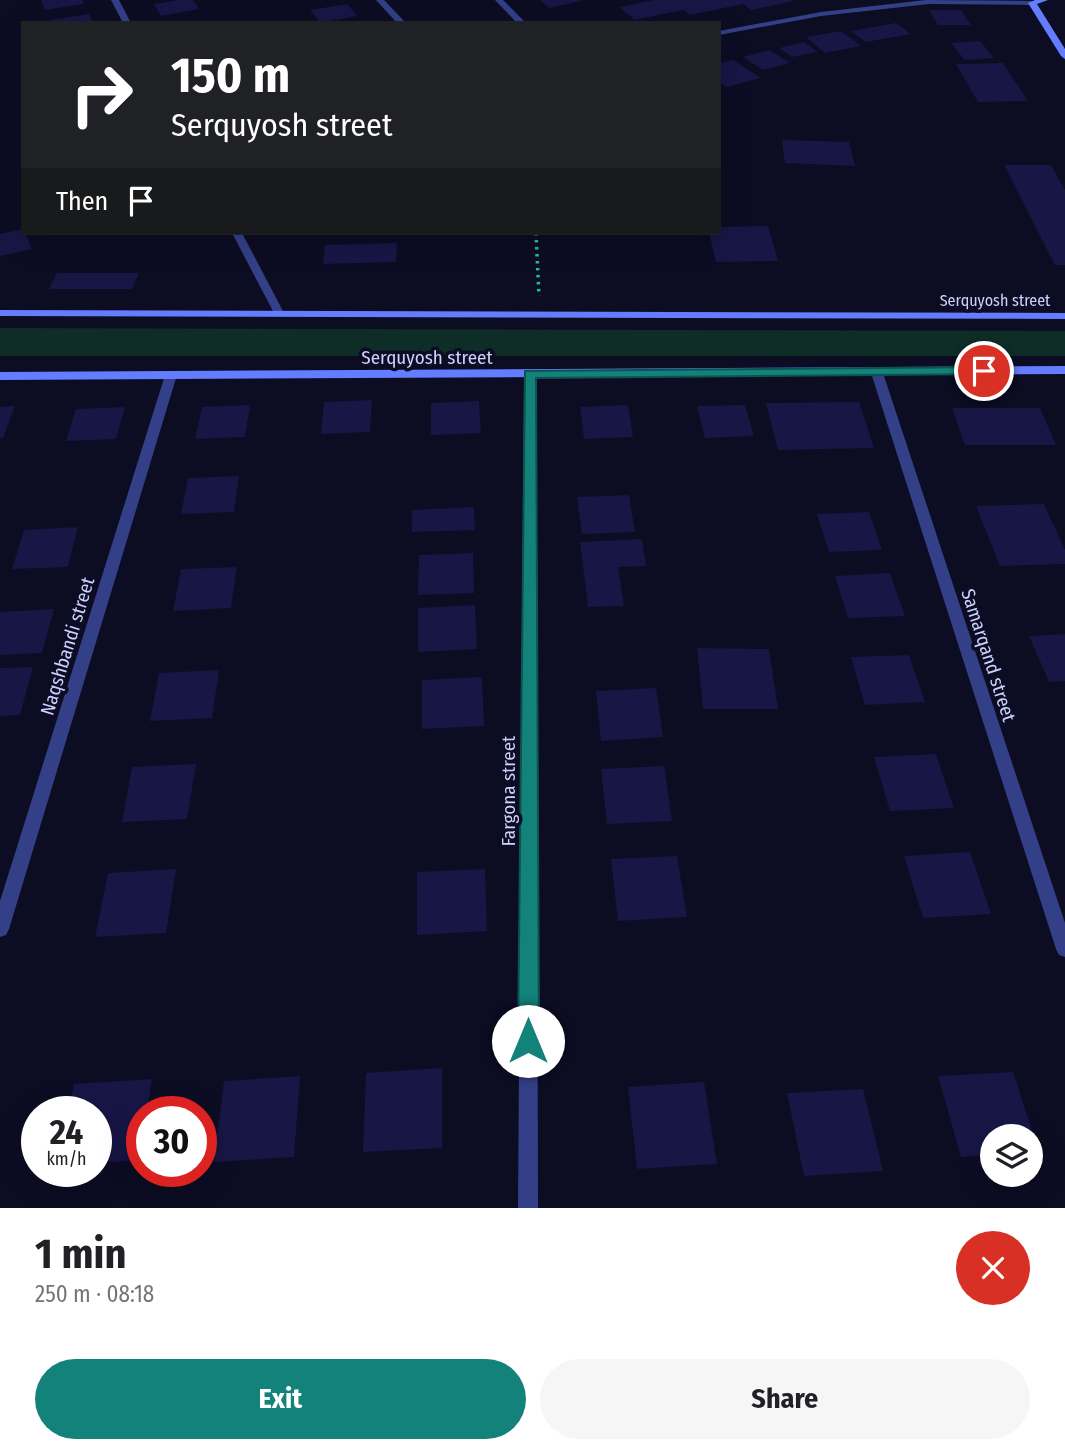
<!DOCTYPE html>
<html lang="en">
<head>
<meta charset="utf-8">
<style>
  :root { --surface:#fff; --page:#f6f6f6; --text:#202124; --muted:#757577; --accent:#12827a }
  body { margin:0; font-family:"Fira Sans Condensed",sans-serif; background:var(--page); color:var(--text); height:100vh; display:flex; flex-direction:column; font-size:26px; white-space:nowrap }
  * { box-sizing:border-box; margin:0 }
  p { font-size:23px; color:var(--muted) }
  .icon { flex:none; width:38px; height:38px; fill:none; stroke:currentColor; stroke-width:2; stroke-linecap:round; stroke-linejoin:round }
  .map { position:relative; height:1208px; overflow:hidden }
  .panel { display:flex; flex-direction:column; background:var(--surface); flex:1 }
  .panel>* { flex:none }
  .banner { position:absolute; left:21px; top:21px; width:700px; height:214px; border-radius:0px; box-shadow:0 7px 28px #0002; background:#202124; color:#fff; overflow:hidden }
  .tools { position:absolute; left:980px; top:1124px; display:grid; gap:14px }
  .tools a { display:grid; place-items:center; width:63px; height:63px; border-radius:50%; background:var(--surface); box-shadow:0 7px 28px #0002; font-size:35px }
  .speed { position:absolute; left:21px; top:1096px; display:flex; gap:14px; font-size:35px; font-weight:700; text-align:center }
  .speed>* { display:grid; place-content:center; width:91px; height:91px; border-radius:50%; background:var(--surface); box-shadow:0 7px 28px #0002; line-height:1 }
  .speed small { font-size:18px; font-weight:400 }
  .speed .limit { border:10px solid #d22; background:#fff; color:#111 }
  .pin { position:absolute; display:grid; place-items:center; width:60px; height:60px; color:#fff; margin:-30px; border:4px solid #fff; border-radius:50%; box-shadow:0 2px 7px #0007 }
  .me { position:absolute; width:77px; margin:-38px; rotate:0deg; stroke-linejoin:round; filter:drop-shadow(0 0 5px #0008) }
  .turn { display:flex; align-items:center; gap:24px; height:147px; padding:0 35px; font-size:32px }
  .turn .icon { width:91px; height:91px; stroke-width:2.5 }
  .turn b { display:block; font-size:49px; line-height:60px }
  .then { display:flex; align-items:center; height:66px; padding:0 35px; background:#0003; gap:14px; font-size:26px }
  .round { display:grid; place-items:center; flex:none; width:74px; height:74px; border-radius:37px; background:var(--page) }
  .summary { display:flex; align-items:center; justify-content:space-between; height:119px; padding:0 35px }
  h1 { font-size:42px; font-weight:700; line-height:52px }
  .button { display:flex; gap:14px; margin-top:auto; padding:14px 35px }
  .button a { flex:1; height:80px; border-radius:42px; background:var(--accent); color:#fff; font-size:28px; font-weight:700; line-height:80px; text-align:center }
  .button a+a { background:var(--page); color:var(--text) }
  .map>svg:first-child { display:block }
  .green { fill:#0e2d26 }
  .building { fill:#171645 }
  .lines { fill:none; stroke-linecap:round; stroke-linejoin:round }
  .path { stroke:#24bc97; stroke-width:3.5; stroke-dasharray:2.5 4.5; stroke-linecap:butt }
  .lane { fill:#333f86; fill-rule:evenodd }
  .street { fill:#333f86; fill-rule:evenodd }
  .secondary { fill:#647dff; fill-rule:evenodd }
  .route { fill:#12827a; stroke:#0c544f; stroke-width:2 }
  .labels { text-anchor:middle; stroke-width:7; stroke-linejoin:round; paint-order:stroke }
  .far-street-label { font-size:16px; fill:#cdd1ff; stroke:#0c0c23 }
  .street-label { font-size:19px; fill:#cdd1ff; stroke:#0c0c23 }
</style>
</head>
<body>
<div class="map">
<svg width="1065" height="1208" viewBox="0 0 1065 1208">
  <rect width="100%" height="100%" fill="#0c0c23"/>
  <path class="green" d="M0 328 1065 331V356H0Z"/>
  <g class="building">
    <path d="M41 0H82L84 4 45 10Z"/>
    <path d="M179 0H193L199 9 161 16 154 4Z"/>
    <path d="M540 0H581V1L549 8Z"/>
    <path d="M654 0H793V1L751 10 743 4 690 15 683 10 635 20 619 7Z"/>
    <path d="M347 4 357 16 320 23 310 10Z"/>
    <path d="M929 10H961L971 25H938Z"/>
    <path d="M89 14 93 23H50L49 20Z"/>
    <path d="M896 23 911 34 866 42 851 31Z"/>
    <path d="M841 31 861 46 825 53 806 37Z"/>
    <path d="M980 41 994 58 965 60 951 43Z"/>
    <path d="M804 42 818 52 792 57 779 48Z"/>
    <path d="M770 50 790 63 763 70 743 57Z"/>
    <path d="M733 60 761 78 726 87 719 82V63Z"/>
    <path d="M1003 63 1028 101 978 102 956 64Z"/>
    <path d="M782 140 849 142 855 166 785 163Z"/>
    <path d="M1004 165H1051L1065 190V265H1055Z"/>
    <path d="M768 226 778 261 716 262 709 233H719V227Z"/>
    <path d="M23 229 32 249 0 256V234Z"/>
    <path d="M397 243 396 262 323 264 325 245Z"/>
    <path d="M57 273H139L132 289H49Z"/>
    <path d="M372 400 370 432 321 434 324 402Z"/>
    <path d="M479 401 481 433 431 435V403Z"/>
    <path d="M859 402 874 448 778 450 766 403Z"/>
    <path d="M250 405 245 437 195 439 202 407Z"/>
    <path d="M628 405 633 437 584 439 580 407Z"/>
    <path d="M745 405 754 436 705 438 697 406Z"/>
    <path d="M15 406 3 438H0V407Z"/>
    <path d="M125 407 116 439 66 441 76 409Z"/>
    <path d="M952 408H1040L1056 445H965Z"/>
    <path d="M239 476 234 512 181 514 188 478Z"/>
    <path d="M629 495 635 532 582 534 577 497Z"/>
    <path d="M1044 504 1065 550V564L1000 566 976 506Z"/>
    <path d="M474 507 475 530 412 532V510Z"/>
    <path d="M869 512 882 550 829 552 817 514Z"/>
    <path d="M78 527 68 567 12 569 24 530Z"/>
    <path d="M642 539 646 566 618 567 624 606 588 607 580 542Z"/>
    <path d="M473 553 474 593 418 595 419 555Z"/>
    <path d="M237 567 231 608 173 611 181 569Z"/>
    <path d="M890 573 905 616 848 618 835 576Z"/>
    <path d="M475 605 477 649 418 652V608Z"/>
    <path d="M54 609 42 653 0 655V612Z"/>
    <path d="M1065 634V681L1049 682 1029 636Z"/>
    <path d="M697 648 769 649 778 709H703Z"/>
    <path d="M909 655 925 702 865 705 851 657Z"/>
    <path d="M33 667 20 715 0 716V668Z"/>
    <path d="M219 670 212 718 150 721 159 673Z"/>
    <path d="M482 677 484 726 422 729V680Z"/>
    <path d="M656 688 663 737 601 741 596 691Z"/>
    <path d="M936 754 954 808 890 811 874 757Z"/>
    <path d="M196 764 187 819 122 822 132 767Z"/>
    <path d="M664 766 672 821 607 824 601 769Z"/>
    <path d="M970 852 991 914 923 918 904 856Z"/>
    <path d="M677 856 687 917 618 921 611 859Z"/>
    <path d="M176 869 166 933 95 937 108 873Z"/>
    <path d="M485 869 487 931 417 935V872Z"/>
    <path d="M442 1068V1148L363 1152 366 1073Z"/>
    <path d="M1013 1072 1039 1152H1031V1136H992V1155L961 1157 938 1076Z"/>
    <path d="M300 1076 294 1157 214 1162 224 1081Z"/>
    <path d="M152 1079 147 1111H142L139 1160 96 1163V1111H69L74 1084Z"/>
    <path d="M704 1082 717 1164 637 1169 628 1087Z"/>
    <path d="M863 1089 883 1171 804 1176 787 1093Z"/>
  </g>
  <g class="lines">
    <path class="path" d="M536 233 539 296"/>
    <path class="lane" d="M926 0 1032 1 1036 3 1032 5 929 4 821 16 719 35V31L821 12Z"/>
    <g class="street">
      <path d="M111 0H119L131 23H123Z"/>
      <path d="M376 0H384L406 23H397Z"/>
      <path d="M495 0H503L526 23H517Z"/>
      <path d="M232 233H242L284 313 283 315 279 316 274 313Z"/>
      <path d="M877 369 883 373 1065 923V957L1059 955 1056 949 871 373Z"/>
      <path d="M530 370 536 374 538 1208H518L524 374Z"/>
      <path d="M171 371 177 375 9 929 6 935 0 937V901L165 375Z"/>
    </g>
    <g class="secondary">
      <path d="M1035 0H1048L1037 4 1065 49V59L1061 56 1028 3Z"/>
      <path d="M0 310 1065 313V319L0 316Z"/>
      <path d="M1065 366V374L0 380V372Z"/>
    </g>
  </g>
  <path class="route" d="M984 367 989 368V374L536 378 539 1041 536 1049 528 1052 521 1049 518 1041 525 371Z"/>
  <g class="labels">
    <g class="far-street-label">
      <text x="995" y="306">Serquyosh street</text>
    </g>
    <g class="street-label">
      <text x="427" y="364">Serquyosh street</text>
      <text transform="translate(67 646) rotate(-73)" y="7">Naqshbandi street</text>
      <text transform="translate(989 655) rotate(72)" y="7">Samarqand street</text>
      <text transform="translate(508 791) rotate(-90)" y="7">Fargona street</text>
    </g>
  </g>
</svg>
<div class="tools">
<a><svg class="icon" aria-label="layers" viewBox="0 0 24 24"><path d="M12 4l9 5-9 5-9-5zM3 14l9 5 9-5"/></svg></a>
</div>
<div class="speed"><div>24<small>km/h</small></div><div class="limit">30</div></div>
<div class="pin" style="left:984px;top:371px;background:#d93025"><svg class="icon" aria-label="arrive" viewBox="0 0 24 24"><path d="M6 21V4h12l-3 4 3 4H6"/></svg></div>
<svg class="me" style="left:528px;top:1041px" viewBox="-20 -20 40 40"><circle r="19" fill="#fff"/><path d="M0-13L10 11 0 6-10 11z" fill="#12827a"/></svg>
<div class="banner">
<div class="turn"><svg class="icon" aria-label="right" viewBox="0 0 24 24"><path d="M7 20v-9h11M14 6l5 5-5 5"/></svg><div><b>150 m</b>Serquyosh street</div></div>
<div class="then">Then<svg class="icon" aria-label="arrive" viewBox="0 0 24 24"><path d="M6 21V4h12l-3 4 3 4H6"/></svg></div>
</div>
</div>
<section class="panel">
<div class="summary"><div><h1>1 min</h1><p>250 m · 08:18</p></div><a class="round" style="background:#d93025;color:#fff"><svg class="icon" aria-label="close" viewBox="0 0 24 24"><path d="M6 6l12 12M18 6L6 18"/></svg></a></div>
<div class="button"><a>Exit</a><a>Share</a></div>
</section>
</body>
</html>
